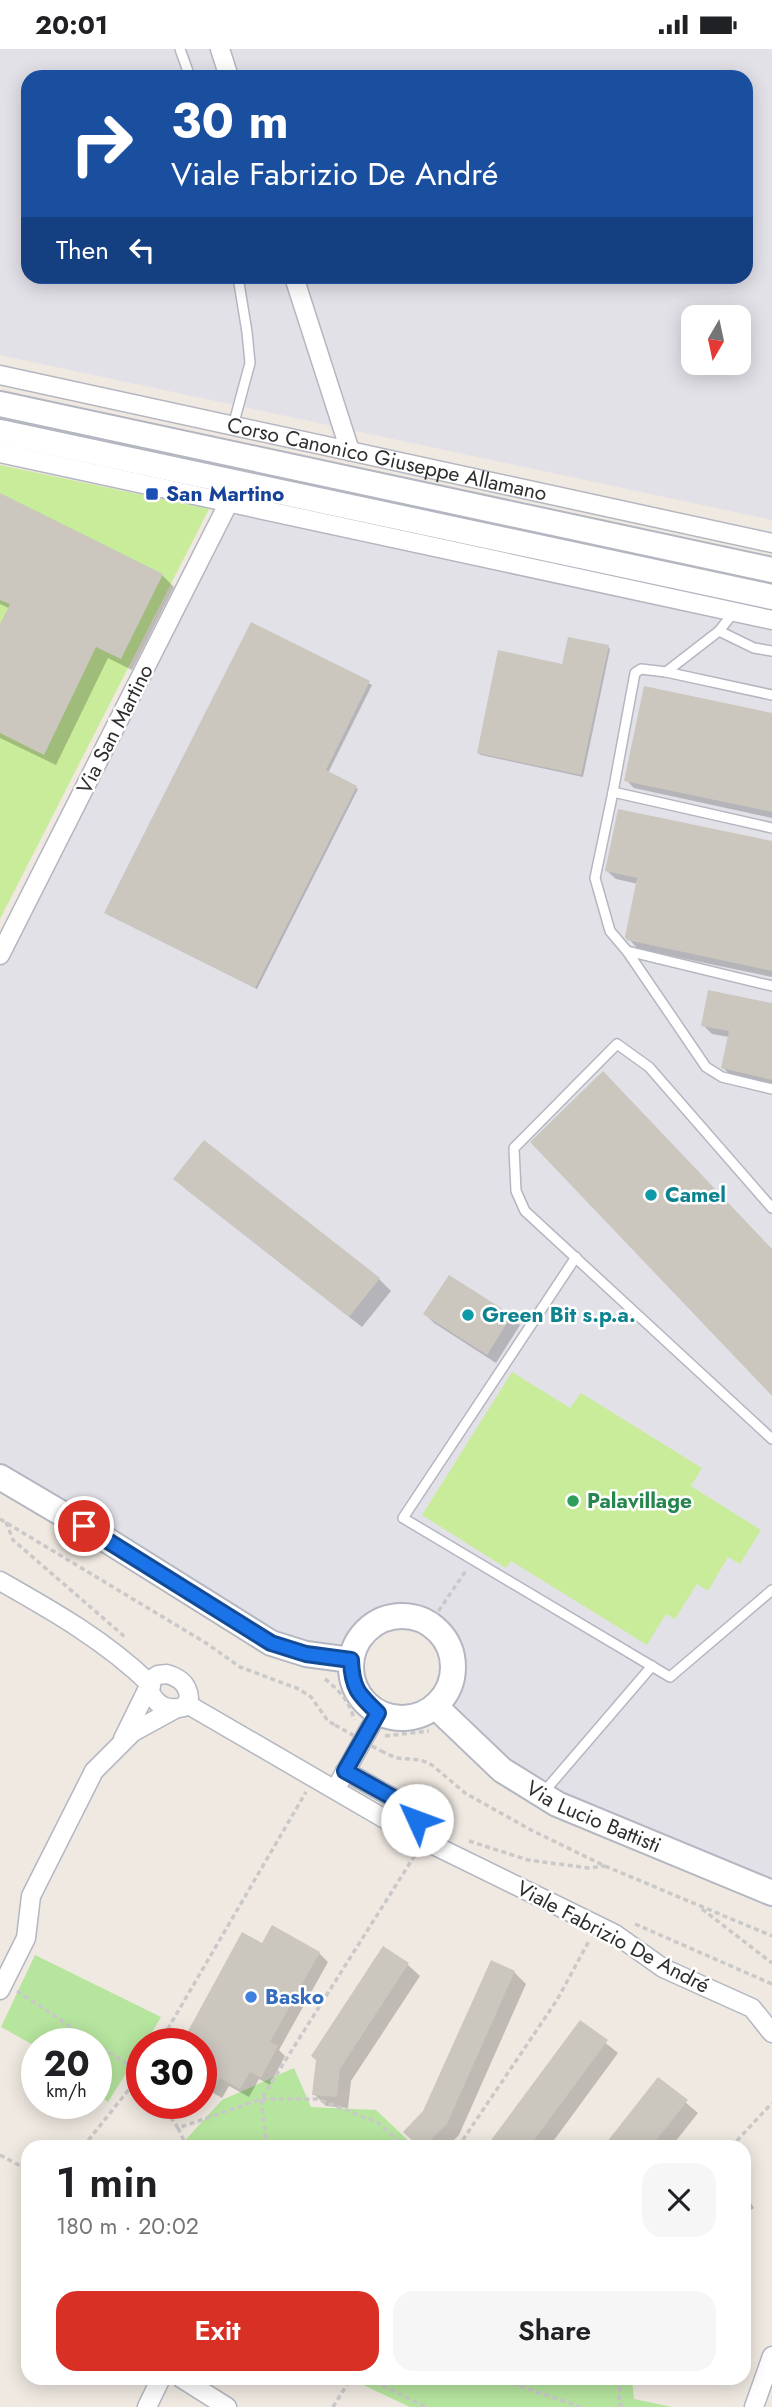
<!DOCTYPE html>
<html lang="en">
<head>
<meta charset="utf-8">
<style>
  :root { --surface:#fff; --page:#f6f6f6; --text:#202124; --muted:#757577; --accent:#d93025 }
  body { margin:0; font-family:Jost,sans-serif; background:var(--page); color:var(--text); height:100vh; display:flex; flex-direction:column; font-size:26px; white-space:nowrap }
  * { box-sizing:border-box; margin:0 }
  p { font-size:23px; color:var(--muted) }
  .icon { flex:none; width:38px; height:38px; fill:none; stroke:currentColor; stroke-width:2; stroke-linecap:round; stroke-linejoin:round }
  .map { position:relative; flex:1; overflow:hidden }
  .panel { position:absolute; left:21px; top:2091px; width:730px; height:245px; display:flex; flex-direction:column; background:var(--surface); border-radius:21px; box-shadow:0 4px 18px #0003 }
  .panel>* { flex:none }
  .hud { position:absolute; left:21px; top:21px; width:732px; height:214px; border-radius:21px; box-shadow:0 4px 18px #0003; background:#1a4fa0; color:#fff; overflow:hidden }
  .needle { width:46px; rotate:189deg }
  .buttons { position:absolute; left:681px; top:256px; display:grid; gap:14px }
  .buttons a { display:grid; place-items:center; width:70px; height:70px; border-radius:14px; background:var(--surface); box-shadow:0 4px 18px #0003; font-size:35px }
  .speed { position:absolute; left:21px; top:1979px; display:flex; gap:14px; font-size:35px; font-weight:700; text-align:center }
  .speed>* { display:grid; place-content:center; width:91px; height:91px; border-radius:50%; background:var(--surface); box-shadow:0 4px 18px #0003; line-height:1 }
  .speed small { font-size:18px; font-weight:400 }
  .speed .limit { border:10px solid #d22; background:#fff; color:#111 }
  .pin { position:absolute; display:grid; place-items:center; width:60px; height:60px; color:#fff; margin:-30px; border:4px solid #fff; border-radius:50%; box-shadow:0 2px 7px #0007 }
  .me { position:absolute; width:77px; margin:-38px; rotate:313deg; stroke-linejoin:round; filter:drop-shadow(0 0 5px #0008) }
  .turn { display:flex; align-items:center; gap:24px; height:147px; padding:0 35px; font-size:32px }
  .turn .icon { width:91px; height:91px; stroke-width:2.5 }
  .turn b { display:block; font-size:49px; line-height:60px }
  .then { display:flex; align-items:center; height:66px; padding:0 35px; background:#0003; gap:14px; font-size:26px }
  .round { display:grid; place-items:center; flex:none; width:74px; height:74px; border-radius:21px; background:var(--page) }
  .overview { display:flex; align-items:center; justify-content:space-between; height:119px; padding:0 35px }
  h1 { font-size:42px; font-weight:600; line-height:52px }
  .button { display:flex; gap:14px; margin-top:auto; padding:14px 35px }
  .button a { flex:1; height:80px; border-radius:21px; background:var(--accent); color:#fff; font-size:28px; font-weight:600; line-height:80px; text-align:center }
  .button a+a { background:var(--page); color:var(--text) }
  .status { display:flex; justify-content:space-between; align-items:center; height:49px; padding:0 35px; background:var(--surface); direction:ltr }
  .status svg { height:19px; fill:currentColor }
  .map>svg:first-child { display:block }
  .industrial { fill:#e3e1e8; fill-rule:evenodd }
  .green { fill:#b6e59e }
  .pitch { fill:#c9ec9a }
  .shadow { fill:#0003 }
  .building { fill:#cbc7bf }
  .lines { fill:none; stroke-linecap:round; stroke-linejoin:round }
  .lane-casing { stroke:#b4b7c1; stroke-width:12 }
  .street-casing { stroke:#b4b7c1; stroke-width:21 }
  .secondary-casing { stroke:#b4b7c1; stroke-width:28 }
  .path { stroke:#c9c9c9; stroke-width:3.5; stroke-dasharray:5 3.5; stroke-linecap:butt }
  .lane { stroke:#fff; stroke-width:9 }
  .street { stroke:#fff; stroke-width:18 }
  .secondary { stroke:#fff; stroke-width:24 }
  .path-bridge { stroke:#c9c9c9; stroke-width:3.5; stroke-dasharray:5 3.5; stroke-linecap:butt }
  .route-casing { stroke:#114b97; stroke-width:18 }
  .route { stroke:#1a73e8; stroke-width:12 }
  .transit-dot { fill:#1a4fb4; stroke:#fff; stroke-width:2.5 }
  .culture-dot { fill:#0f9aa8; stroke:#fff; stroke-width:2.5 }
  .leisure-dot { fill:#2e9e5b; stroke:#fff; stroke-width:2.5 }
  .shop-dot { fill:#3f7fe0; stroke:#fff; stroke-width:2.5 }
  .labels { text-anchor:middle; stroke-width:5; stroke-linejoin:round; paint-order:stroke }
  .street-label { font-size:21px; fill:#2e2e2e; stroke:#fff }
  .transit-label { font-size:21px; font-weight:bold; fill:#164399; stroke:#fff; text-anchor:start }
  .culture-label { font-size:21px; font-weight:bold; fill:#0d838f; stroke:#fff; text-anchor:start }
  .leisure-label { font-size:21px; font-weight:bold; fill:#27864d; stroke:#fff; text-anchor:start }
  .shop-label { font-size:21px; font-weight:bold; fill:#366cbe; stroke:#fff; text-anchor:start }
</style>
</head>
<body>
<div class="status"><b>20:01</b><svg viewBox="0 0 49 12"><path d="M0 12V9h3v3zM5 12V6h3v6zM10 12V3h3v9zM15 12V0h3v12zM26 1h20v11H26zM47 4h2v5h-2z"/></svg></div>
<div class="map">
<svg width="772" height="2358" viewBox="0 0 772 2358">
  <rect width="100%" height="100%" fill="#efe9e1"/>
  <g class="industrial">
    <path d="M0 0H772V471L0 306ZM28 28H746V228H28ZM693 268H738V313H693Z"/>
    <path d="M229 453 772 571V1844L557 1755 435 1657 446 1644 452 1628V1609L445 1591 434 1579 419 1570 399 1567 382 1571 369 1579 357 1593 351 1611 306 1605 0 1428V906Z"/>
  </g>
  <g class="green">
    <path d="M35 1906 161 1968 145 1995H142V1999L108 2053 96 2044V1995H37V1998L1 1978Z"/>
    <path d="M294 2019 311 2058 376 2061 415 2098H179L222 2051Z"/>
    <path d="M354 2329H632L634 2350 672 2358H410L361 2335Z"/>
  </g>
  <g class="pitch">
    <path d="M0 416 209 460 0 870Z"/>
    <path d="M512 1323 570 1359 581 1344 702 1419 691 1437 761 1481 740 1515 728 1508 708 1542 697 1535 675 1570 666 1565 647 1596 511 1512 506 1519 422 1466Z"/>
  </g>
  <g class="shadow">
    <path d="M0 446 162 526 174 538 132 621 108 609 56 716 0 689V579L31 570 0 555Z"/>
    <path d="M252 575 372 636 328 724 358 740 257 940 109 866Z"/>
    <path d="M608 598 610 600 583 728 481 706 478 704 563 617Z"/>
    <path d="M772 666V769L634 739 626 731Z"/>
    <path d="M772 794V928L638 900 627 888 638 835 616 830 607 822Z"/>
    <path d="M772 955V1036L732 1027 723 1019 729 988 712 985 703 976Z"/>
    <path d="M204 1093 379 1230 391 1242 362 1278 187 1141 175 1129Z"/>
    <path d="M449 1228 511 1268 520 1276 496 1314 434 1274 425 1265Z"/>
    <path d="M263 1896 319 1904 328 1913 279 2001 285 2007 270 2036 259 2030 249 2048 229 2037 222 2049 201 2037V1995H183Z"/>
    <path d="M383 1900 408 1916 420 1927 351 2032 348 2059 326 2057 314 2045Z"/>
    <path d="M514 1923 526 1935 459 2086 447 2098H421L405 2083 425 2063Z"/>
    <path d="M580 1973 618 2004 549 2098H488Z"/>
    <path d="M658 2030 698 2064 671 2098H605Z"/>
    <path d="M744 2143 754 2159 744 2166Z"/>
  </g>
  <g class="building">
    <path d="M0 444 163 525 121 610 96 598 44 706 0 684V575L10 555 0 551Z"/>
    <path d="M251 573 370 632 326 721 357 737 255 939 104 864Z"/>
    <path d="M568 588 609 596 581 726 477 704 498 601 562 615Z"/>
    <path d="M644 637 772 664V763L624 732Z"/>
    <path d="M618 760 772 792V922L627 891 625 888 637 829 605 822Z"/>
    <path d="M708 941 772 954V1031L721 1019 729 982 701 977Z"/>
    <path d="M603 1022 772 1200V1347L530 1093Z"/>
    <path d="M204 1091 380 1229 349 1268 173 1130Z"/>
    <path d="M449 1226 512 1266 487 1306 423 1265Z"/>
    <path d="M272 1876 320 1903 270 1993 278 1997 261 2029 250 2023 240 2040 220 2029 213 2041 201 2035V1995H181L242 1883 262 1894Z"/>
    <path d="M383 1897 409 1914 340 2020 337 2048 312 2046 316 2011 311 2007Z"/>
    <path d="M491 1911 515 1922 447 2075 424 2098H419L403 2083 423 2062Z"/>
    <path d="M580 1971 608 1991 529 2098H486Z"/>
    <path d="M658 2028 688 2051 651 2098H603Z"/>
  </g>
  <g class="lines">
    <g class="lane-casing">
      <g id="lane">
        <path d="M180 0 190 28"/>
        <path d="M233 377 250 314 247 283 238 228"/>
        <path d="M734 563 719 582 666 623 641 620 635 624 613 743 595 829 610 882 627 902 772 937"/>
        <path d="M719 582 754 599 772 602"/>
        <path d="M666 623 772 646"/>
        <path d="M613 743 772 779"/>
        <path d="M627 902 706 1018 722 1028 772 1040"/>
        <path d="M772 1159 649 1018 617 995 514 1099 516 1142 525 1162 772 1390"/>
        <path d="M576 1208 403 1469 670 1628 772 1541"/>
        <path d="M543 1744 652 1617"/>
      </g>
    </g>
    <g class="street-casing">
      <g id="street">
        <path d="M220 0 229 28"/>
        <path d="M294 228 350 402"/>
        <path id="s1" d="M0 326 772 494"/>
        <path d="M0 404 772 571"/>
        <path d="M0 906 229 453"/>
        <path d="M0 1532C53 1562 106 1592 150 1635L123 1690"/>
        <path d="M167 1625C180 1629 188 1635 189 1649L184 1658C168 1662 157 1657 150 1643L152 1630 158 1626Z"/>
        <path d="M187 1655 409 1784 615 1885 663 1919 752 1959 772 1984"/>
        <path d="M345 1722 415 1761 417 1771 409 1784"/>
        <path d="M340 1732 378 1664"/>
        <path d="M0 1941 26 1889 31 1847 94 1722 133 1683 175 1660"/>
        <path d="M181 2329 227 2358"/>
        <path d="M147 2358 161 2329"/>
        <path d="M754 2358 772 2307"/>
      </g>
    </g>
    <g class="secondary-casing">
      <g id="secondary">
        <path d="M0 355 772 521"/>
        <path d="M0 383 772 548"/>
        <path d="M0 1428 105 1490 271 1594 306 1605 351 1611"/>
        <circle cx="402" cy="1618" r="51"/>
        <path id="s2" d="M435 1657 502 1721 557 1755 772 1844"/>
      </g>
    </g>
    <g class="path">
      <path d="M0 1470 206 1594 240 1618 299 1640 311 1648 328 1672 335 1676"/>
      <path d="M6 1473 13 1491 125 1588"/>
      <path d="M429 1576 467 1520"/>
      <path d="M325 1630C339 1641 351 1654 354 1671"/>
      <path d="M385 1687 429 1682"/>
      <path d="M381 1702 396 1709 421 1711 432 1716 465 1744 531 1781 605 1817 772 1887"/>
      <path d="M469 1792 528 1811 589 1819 605 1817"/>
      <path d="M702 1860 772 1914"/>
      <path d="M635 1875 772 1935"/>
      <path d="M17 1942 142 2025"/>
      <path d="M159 1995 306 1743"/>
      <path d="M161 2054 178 2079 261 2050H317L377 2073 406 2098"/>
      <path d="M178 2079 187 2098"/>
      <path d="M83 2098 142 2024"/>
      <path d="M267 2098 261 2050 415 1806"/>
      <path d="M458 2098 557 1951 590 1890"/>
      <path d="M731 2098 772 2054"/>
      <path d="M0 2106 28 2121"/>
      <path d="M367 2329 426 2358"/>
      <path d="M496 2329 581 2358"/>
      <path d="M620 2329 619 2355 626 2358"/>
      <path d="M333 2358 351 2329"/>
    </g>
    <use href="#lane" class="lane"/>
    <use href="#street" class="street"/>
    <use href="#secondary" class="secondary"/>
    <path class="path-bridge" d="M335 1676 381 1702"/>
  </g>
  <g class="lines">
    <g class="route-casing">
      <path id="route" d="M84 1477 271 1594 306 1605 351 1611C352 1639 358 1645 378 1664L345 1722 415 1761 417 1771"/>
    </g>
    <use href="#route" class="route"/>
  </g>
  <rect class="transit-dot" x="145" y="438" width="14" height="14" rx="3.5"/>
  <g class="culture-dot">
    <circle cx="651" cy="1146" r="7"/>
    <circle cx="468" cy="1266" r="7"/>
  </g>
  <circle class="leisure-dot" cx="573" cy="1452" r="7"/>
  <circle class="shop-dot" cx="251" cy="1948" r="7"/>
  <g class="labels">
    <g class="street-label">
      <text dy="7" stroke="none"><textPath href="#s1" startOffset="396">Corso Canonico Giuseppe Allamano</textPath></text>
      <text transform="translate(115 680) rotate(-63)" y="7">Via San Martino</text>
      <text dy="7" stroke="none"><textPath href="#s2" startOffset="196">Via Lucio Battisti</textPath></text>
      <text transform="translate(613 1888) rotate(28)" y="7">Viale Fabrizio De André</text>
    </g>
    <g class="transit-label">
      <text x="166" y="452">San Martino</text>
    </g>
    <g class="culture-label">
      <text x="665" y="1153">Camel</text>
      <text x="482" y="1273">Green Bit s.p.a.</text>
    </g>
    <g class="leisure-label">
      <text x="587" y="1459">Palavillage</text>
    </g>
    <g class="shop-label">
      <text x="265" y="1955">Basko</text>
    </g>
  </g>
</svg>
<div class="buttons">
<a><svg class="needle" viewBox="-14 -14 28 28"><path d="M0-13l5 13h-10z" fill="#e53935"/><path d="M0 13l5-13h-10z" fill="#757577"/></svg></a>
</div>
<div class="speed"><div>20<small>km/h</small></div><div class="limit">30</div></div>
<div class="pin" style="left:84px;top:1477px;background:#d93025"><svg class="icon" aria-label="arrive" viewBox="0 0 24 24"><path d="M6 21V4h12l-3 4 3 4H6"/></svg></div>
<svg class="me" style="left:417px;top:1771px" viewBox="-20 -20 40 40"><circle r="19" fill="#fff"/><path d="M0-13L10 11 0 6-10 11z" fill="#1a73e8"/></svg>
<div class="hud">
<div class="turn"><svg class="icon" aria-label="right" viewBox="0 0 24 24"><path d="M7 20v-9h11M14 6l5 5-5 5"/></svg><div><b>30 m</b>Viale Fabrizio De André</div></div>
<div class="then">Then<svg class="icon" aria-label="left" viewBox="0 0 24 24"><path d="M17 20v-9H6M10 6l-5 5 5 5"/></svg></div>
</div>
<section class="panel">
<div class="overview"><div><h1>1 min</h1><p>180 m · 20:02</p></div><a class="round"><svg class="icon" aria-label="close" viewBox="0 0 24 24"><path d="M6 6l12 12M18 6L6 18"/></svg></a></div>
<div class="button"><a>Exit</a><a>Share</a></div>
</section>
</div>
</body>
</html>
